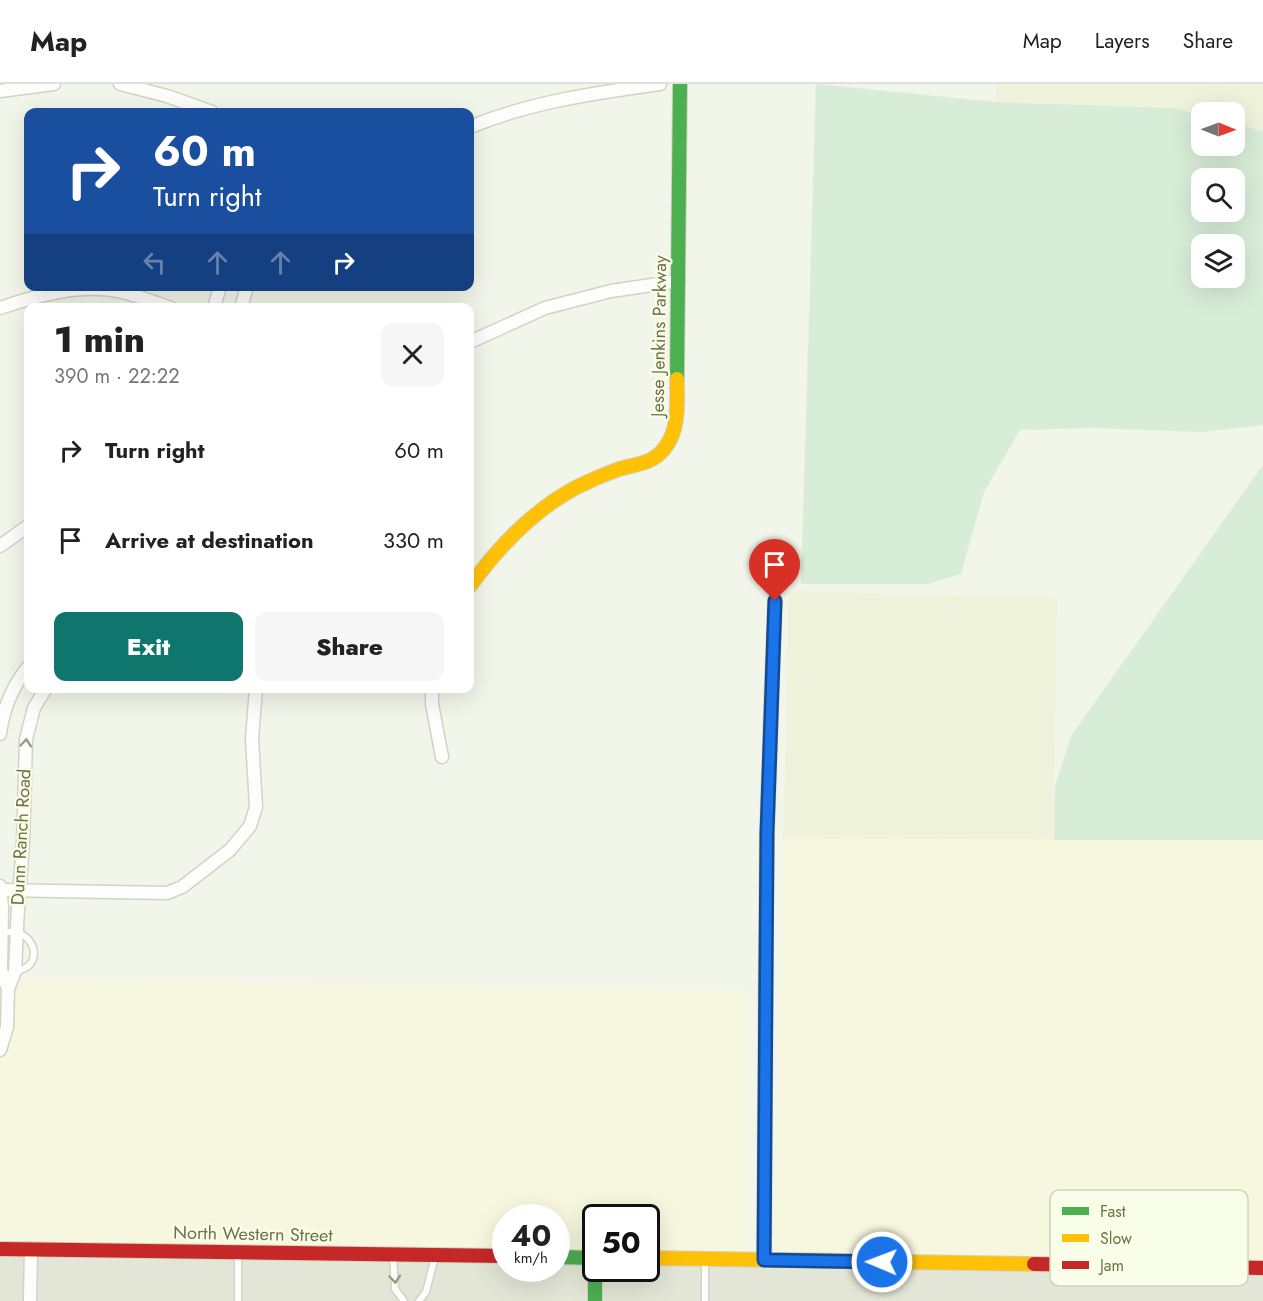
<!DOCTYPE html>
<html lang="en">
<head>
<meta charset="utf-8">
<style>
  :root { --surface:#fff; --page:#f6f6f6; --text:#222; --muted:#767676; --line:#e0e0e0; --accent:#0f766e }
  body { margin:0; font-family:Jost,sans-serif; background:var(--page); color:var(--text); height:100vh; display:flex; flex-direction:column; font-size:22px; white-space:nowrap }
  * { box-sizing:border-box; margin:0 }
  p { font-size:20px; color:var(--muted) }
  .icon { flex:none; width:33px; height:33px; fill:none; stroke:currentColor; stroke-width:2; stroke-linecap:round; stroke-linejoin:round }
  .map { position:relative; flex:1; overflow:hidden }
  .sheet { position:absolute; left:24px; top:219px; width:450px; height:390px; display:flex; flex-direction:column; background:var(--surface); border-radius:12px; box-shadow:0 6px 24px #0002 }
  .sheet>* { flex:none }
  .banner { position:absolute; left:24px; top:24px; width:450px; height:183px; border-radius:12px; box-shadow:0 6px 24px #0002; background:#1a4fa0; color:#fff; overflow:hidden }
  .needle { width:39px; rotate:91deg }
  .fabs { position:absolute; left:1191px; top:18px; display:grid; gap:12px }
  .fabs a { display:grid; place-items:center; width:54px; height:54px; border-radius:12px; background:var(--surface); box-shadow:0 6px 24px #0002; font-size:30px }
  .speed { position:absolute; left:492px; top:1120px; display:flex; gap:12px; font-size:30px; font-weight:700; text-align:center }
  .speed>* { display:grid; place-content:center; width:78px; height:78px; border-radius:50%; background:var(--surface); box-shadow:0 6px 24px #0002; line-height:1 }
  .speed small { font-size:15px; font-weight:400 }
  .speed .limit { border:3px solid #111; border-radius:9px; background:#fff; color:#111 }
  .pin { position:absolute; display:grid; place-items:center; width:51px; height:51px; color:#fff; margin:-62px -26px; border-radius:50% 50% 50% 0; rotate:-45deg; box-shadow:0 0 6px #0007 }
  .pin .icon { rotate:45deg }
  .me { position:absolute; width:66px; margin:-33px; rotate:271deg; stroke-linejoin:round; filter:drop-shadow(0 0 4px #0008) }
  .turn { display:flex; align-items:center; gap:21px; height:126px; padding:0 30px; font-size:27px }
  .turn .icon { width:78px; height:78px; stroke-width:2.5 }
  .turn b { display:block; font-size:42px; line-height:51px }
  .lanes { display:flex; align-items:center; height:57px; padding:0 30px; background:#0003; justify-content:center; gap:30px; direction:ltr }
  .lanes .off { opacity:.35 }
  .round { display:grid; place-items:center; flex:none; width:63px; height:63px; border-radius:12px; background:var(--page) }
  .headline { display:flex; align-items:center; justify-content:space-between; height:102px; padding:0 30px }
  h1 { font-size:36px; font-weight:800; line-height:45px }
  .button { display:flex; gap:12px; margin-top:auto; padding:12px 30px }
  .button a { flex:1; height:69px; border-radius:12px; background:var(--accent); color:#fff; font-size:24px; font-weight:800; line-height:69px; text-align:center }
  .button a+a { background:var(--page); color:var(--text) }
  ul { padding:0; list-style:none }
  li { display:flex; align-items:center; gap:18px; height:90px; padding:0 30px }
  li div { flex:1 }
  li b { display:block; font-size:22px }
  li em { font-style:normal }
  header { display:flex; align-items:center; gap:36px; box-sizing:border-box; height:84px; padding:0 30px; background:var(--surface); border-bottom:2px solid var(--line) }
  header strong { font-size:28px }
  nav { display:flex; gap:33px; margin-inline-start:auto; font-size:21px }
  .map>svg:first-child { display:block }
  .residential { fill:#eff3dc }
  .commercial { fill:#f7f7df }
  .industrial { fill:#e3e5d6 }
  .green { fill:#d8edd8; fill-rule:evenodd }
  .lines { fill:none; stroke-linecap:round; stroke-linejoin:round }
  .lane-casing { stroke:#d3d3c4; stroke-width:9 }
  .street-casing { stroke:#d3d3c4; stroke-width:15 }
  .fast-casing { stroke:#d2d3c1; stroke-width:16 }
  .slow-casing { stroke:#d2d3c1; stroke-width:16 }
  .jam-casing { stroke:#d2d3c1; stroke-width:16 }
  .lane { stroke:#fdfefc; stroke-width:6 }
  .street { stroke:#fdfefc; stroke-width:12 }
  .fast { stroke:#4caf50; stroke-width:14 }
  .slow { stroke:#ffc107; stroke-width:14 }
  .jam { stroke:#c62828; stroke-width:14 }
  .oneway { stroke:#9b9b7f }
  .route-casing { stroke:#114b97; stroke-width:15 }
  .route { stroke:#1a73e8; stroke-width:10 }
  .labels { text-anchor:middle; stroke-width:4.5; stroke-linejoin:round; paint-order:stroke }
  .street-label { font-size:18px; fill:#71704a; stroke:#f9fee8 }
  .key { fill:#f9fee8; stroke:#d0d3b9; stroke-width:1.5 }
  .key-label { font-size:16px; fill:#71704a }
</style>
</head>
<body>
<header>
<strong>Map</strong>
<nav><a>Map</a><a>Layers</a><a>Share</a></nav>
</header>
<div class="map">
<svg width="1263" height="1217" viewBox="0 0 1263 1217">
  <rect width="100%" height="100%" fill="#f2f5e9"/>
  <g class="residential">
    <path d="M996 0H1263V48L1235 39 1234 28H1202L1201 30 1171 24 996 18Z"/>
    <path d="M789 507 1057 513 1054 756 783 755Z"/>
  </g>
  <g class="commercial">
    <path d="M783 755 1263 756V1184L775 1176Z"/>
    <path d="M42 895 746 907V1176L647 1174 646 1134H596L595 1174 557 1173 556 1134H506L505 1172 0 1165V902L8 905Z"/>
  </g>
  <path class="industrial" d="M0 1165 505 1172 506 1185H556L557 1173 595 1174 596 1185H646L647 1174 1263 1184V1217H0Z"/>
  <g class="green">
    <path d="M816 0 996 18 1171 24 1201 30 1202 62H1234L1235 39 1263 48V341L1202 348 1091 344 1020 346 984 408 961 490 928 500H801ZM1202 94H1234V128H1202ZM1202 160H1234V194H1202Z"/>
    <path d="M1263 381V756H1054L1055 702 1071 652Z"/>
  </g>
  <g class="lines">
    <g class="lane-casing">
      <g id="lane">
        <path d="M0 850C32 837 50 884 14 887"/>
        <path d="M393 1171 395 1205 404 1217"/>
        <path d="M238 1217V1169"/>
        <path d="M419 1217 426 1208 435 1173"/>
        <path d="M705 1217V1176"/>
      </g>
    </g>
    <g class="street-casing">
      <g id="street">
        <path d="M120 0 167 12 212 28"/>
        <path d="M0 7 54 0"/>
        <path d="M470 43C531 18 594 9 660 0"/>
        <path d="M0 224C38 211 78 200 118 207 136 211 154 218 171 224"/>
        <path d="M214 224 220 202"/>
        <path d="M241 224 247 202"/>
        <path d="M470 258 545 224 611 207 679 197"/>
        <path d="M0 462 28 442"/>
        <path d="M432 604V620L442 673"/>
        <path d="M0 650C3 625 12 603 28 583"/>
        <path d="M0 802 2 822 1 886 8 905"/>
        <path d="M0 806 167 809 182 803 230 766 250 742 256 723 252 655 256 604"/>
        <path d="M0 966 7 943 8 905 15 887 18 824 23 760 26 655 34 624 46 604"/>
        <path d="M30 1217 31 1165"/>
      </g>
    </g>
    <g class="fast-casing">
      <g id="fast">
        <path d="M677 295 680 0"/>
        <path d="M556 1173 596 1174"/>
        <path d="M595 1174V1217"/>
        <path d="M764 1176 766 845"/>
      </g>
    </g>
    <g class="slow-casing">
      <g id="slow">
        <path d="M470 502C499 462 533 426 577 403 591 396 605 390 619 385 636 380 652 380 664 365 680 346 677 318 677 295"/>
        <path d="M766 845 767 749 772 597"/>
        <path d="M646 1174 1034 1180"/>
      </g>
    </g>
    <g class="jam-casing">
      <g id="jam">
        <path d="M772 597 775 517"/>
        <path d="M0 1165 506 1172"/>
        <path d="M1034 1180 1263 1184"/>
      </g>
    </g>
    <use href="#lane" class="lane"/>
    <use href="#street" class="street"/>
    <use href="#fast" class="fast"/>
    <use href="#slow" class="slow"/>
    <use href="#jam" class="jam"/>
  </g>
  <defs><path id="oneway-chevron" d="M-2-3.5L2.5 0L-2 3.5" fill="none" stroke-width="1.6" stroke-linecap="round" stroke-linejoin="round" transform="scale(1.5)"/></defs>
  <g class="oneway">
    <use href="#oneway-chevron" transform="translate(26 659) rotate(-85)"/>
    <use href="#oneway-chevron" transform="translate(395 1195) rotate(85)"/>
  </g>
  <g class="lines">
    <g class="route-casing">
      <path id="route" d="M775 517 767 749 764 1176 882 1178"/>
    </g>
    <use href="#route" class="route"/>
  </g>
  <g class="labels">
    <g class="street-label">
      <text transform="translate(659 252) rotate(-89)" y="6">Jesse Jenkins Parkway</text>
      <text transform="translate(21 753) rotate(-87)" y="6">Dunn Ranch Road</text>
      <text transform="translate(253 1150) rotate(1)" y="6">North Western Street</text>
    </g>
  </g>
  <rect x="1050" y="1106" width="198" height="96" rx="9" class="key"/>
  <rect x="1062" y="1123" width="27" height="8" fill="#4caf50"/>
  <rect x="1062" y="1150" width="27" height="8" fill="#ffc107"/>
  <rect x="1062" y="1177" width="27" height="8" fill="#c62828"/>
  <g class="key-label">
    <text x="1100" y="1133">Fast</text>
    <text x="1100" y="1160">Slow</text>
    <text x="1100" y="1187">Jam</text>
  </g>
</svg>
<div class="fabs">
<a><svg class="needle" viewBox="-14 -14 28 28"><path d="M0-13l5 13h-10z" fill="#e53935"/><path d="M0 13l5-13h-10z" fill="#767676"/></svg></a>
<a><svg class="icon" aria-label="search" viewBox="0 0 24 24"><circle cx="10" cy="10" r="6"/><path d="M15 15l6 6"/></svg></a>
<a><svg class="icon" aria-label="layers" viewBox="0 0 24 24"><path d="M12 4l9 5-9 5-9-5zM3 14l9 5 9-5"/></svg></a>
</div>
<div class="speed"><div>40<small>km/h</small></div><div class="limit">50</div></div>
<div class="pin" style="left:775px;top:517px;background:#d93025"><svg class="icon" aria-label="arrive" viewBox="0 0 24 24"><path d="M6 21V4h12l-3 4 3 4H6"/></svg></div>
<svg class="me" style="left:882px;top:1178px" viewBox="-20 -20 40 40"><circle r="17" fill="#1a73e8" stroke="#fff" stroke-width="3"/><path d="M0-11L8 9 0 5-8 9z" fill="#fff"/></svg>
<div class="banner">
<div class="turn"><svg class="icon" aria-label="right" viewBox="0 0 24 24"><path d="M7 20v-9h11M14 6l5 5-5 5"/></svg><div><b>60 m</b>Turn right</div></div>
<div class="lanes"><svg class="icon off" aria-label="left" viewBox="0 0 24 24"><path d="M17 20v-9H6M10 6l-5 5 5 5"/></svg><svg class="icon off" aria-label="ahead" viewBox="0 0 24 24"><path d="M12 20V5M6 11l6-6 6 6"/></svg><svg class="icon off" aria-label="ahead" viewBox="0 0 24 24"><path d="M12 20V5M6 11l6-6 6 6"/></svg><svg class="icon" aria-label="right" viewBox="0 0 24 24"><path d="M7 20v-9h11M14 6l5 5-5 5"/></svg></div>
</div>
<section class="sheet">
<div class="headline"><div><h1>1 min</h1><p>390 m · 22:22</p></div><a class="round"><svg class="icon" aria-label="close" viewBox="0 0 24 24"><path d="M6 6l12 12M18 6L6 18"/></svg></a></div>
<ul>
<li><svg class="icon" aria-label="right" viewBox="0 0 24 24"><path d="M7 20v-9h11M14 6l5 5-5 5"/></svg><div><b>Turn right</b></div><em>60 m</em></li>
<li><svg class="icon" aria-label="arrive" viewBox="0 0 24 24"><path d="M6 21V4h12l-3 4 3 4H6"/></svg><div><b>Arrive at destination</b></div><em>330 m</em></li>
</ul>
<div class="button"><a>Exit</a><a>Share</a></div>
</section>
</div>
</body>
</html>
